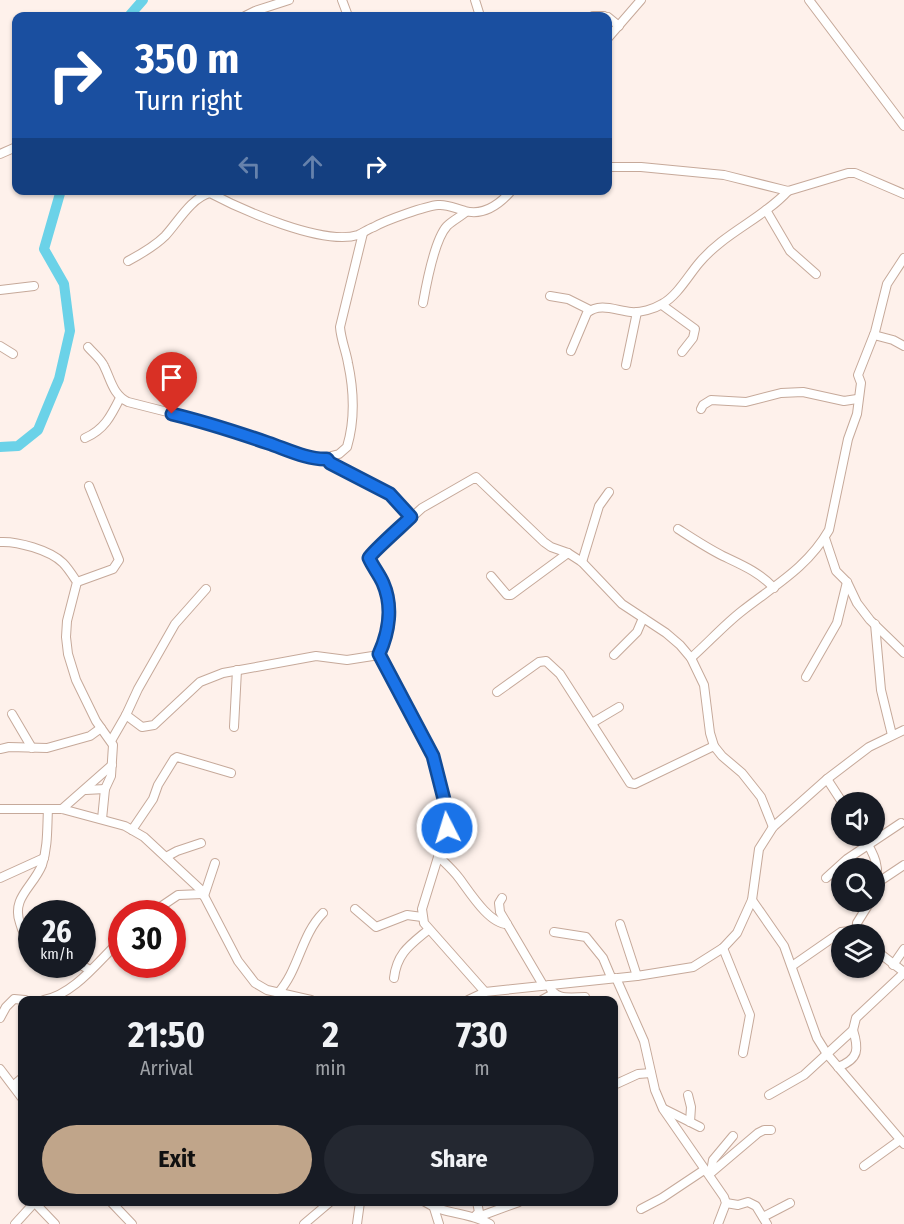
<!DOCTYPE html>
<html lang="en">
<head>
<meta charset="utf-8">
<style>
  :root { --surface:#171b24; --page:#242831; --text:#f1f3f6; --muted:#9ea1a6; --accent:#c0a58a }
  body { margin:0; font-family:"Fira Sans Condensed",sans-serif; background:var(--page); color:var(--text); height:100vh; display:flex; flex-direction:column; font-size:22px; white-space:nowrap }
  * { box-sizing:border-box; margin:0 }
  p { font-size:20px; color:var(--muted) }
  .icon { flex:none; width:33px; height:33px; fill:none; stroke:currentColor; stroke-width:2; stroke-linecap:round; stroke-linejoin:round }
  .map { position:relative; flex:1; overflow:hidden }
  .sheet { position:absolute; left:18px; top:996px; width:600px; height:210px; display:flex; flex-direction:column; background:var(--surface); border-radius:12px; box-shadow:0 2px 4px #0004 }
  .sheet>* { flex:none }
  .hud { position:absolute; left:12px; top:12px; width:600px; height:183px; border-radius:12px; box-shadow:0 2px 4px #0004; background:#1a4fa0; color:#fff; overflow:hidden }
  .controls { position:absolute; left:831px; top:792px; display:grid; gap:12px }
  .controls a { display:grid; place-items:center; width:54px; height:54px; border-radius:50%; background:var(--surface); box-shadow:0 2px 4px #0004; font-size:30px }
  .speed { position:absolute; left:18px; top:900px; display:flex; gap:12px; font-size:30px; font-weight:700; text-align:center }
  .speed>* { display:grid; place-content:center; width:78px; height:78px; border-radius:50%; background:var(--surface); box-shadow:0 2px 4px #0004; line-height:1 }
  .speed small { font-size:15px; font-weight:400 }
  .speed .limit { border:9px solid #d22; background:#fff; color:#111 }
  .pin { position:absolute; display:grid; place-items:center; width:51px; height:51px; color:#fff; margin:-62px -26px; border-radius:50% 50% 50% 0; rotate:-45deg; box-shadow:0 0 6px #0007 }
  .pin .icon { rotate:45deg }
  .me { position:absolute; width:66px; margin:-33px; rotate:355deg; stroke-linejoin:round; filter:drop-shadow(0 0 4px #0008) }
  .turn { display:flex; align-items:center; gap:21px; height:126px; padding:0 24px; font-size:27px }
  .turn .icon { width:78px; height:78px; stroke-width:2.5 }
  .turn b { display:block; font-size:42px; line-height:51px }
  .lanes { display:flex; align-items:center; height:57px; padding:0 24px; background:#0003; justify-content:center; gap:30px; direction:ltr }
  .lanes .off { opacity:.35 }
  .eta { display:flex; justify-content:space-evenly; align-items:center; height:102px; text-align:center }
  .eta b { font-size:36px; font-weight:700; line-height:42px }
  .button { display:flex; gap:12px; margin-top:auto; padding:12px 24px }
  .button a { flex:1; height:69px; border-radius:36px; background:var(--accent); color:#111; font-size:24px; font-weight:700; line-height:69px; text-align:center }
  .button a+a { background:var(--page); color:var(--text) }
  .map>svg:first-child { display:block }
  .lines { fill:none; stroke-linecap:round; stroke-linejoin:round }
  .river { stroke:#6bd2e8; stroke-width:10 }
  .minor-casing { stroke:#c6a99a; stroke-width:10 }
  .minor { stroke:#fff; stroke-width:8 }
  .route-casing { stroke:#114b97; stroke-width:15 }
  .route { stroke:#1a73e8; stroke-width:10 }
</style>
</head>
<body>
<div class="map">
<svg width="904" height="1224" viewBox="0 0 904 1224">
  <rect width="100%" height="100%" fill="#fef1eb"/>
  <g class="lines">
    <g class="river">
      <path d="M129 16 143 0"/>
      <path d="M0 447 18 446 38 430 59 379 70 331 64 284 44 249 61 190"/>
    </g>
    <g class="minor-casing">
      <g id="minor">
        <path d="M342 0 348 16"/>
        <path d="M475 0 480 16"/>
        <path d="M809 0 904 126"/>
        <path d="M245 16 255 11 289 0"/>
        <path d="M593 16H604"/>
        <path d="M608 17 619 26"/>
        <path d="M608 38 641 0"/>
        <path d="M0 154 16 147"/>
        <path d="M608 167H641L724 175 788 191 848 173H855L904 194"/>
        <path d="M766 210 790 251 816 274"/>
        <path d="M128 261C141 254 155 246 165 236 178 222 191 198 210 193 242 210 323 246 358 235 363 233 368 229 374 227 386 220 426 206 438 205 448 204 456 209 465 211 484 216 500 204 512 190"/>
        <path d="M0 290 34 286"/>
        <path d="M550 296 568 299 590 310"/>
        <path d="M423 303C426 286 435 239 447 226 452 221 460 217 466 212"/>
        <path d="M662 305 695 329 693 338 682 352"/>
        <path d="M874 335 893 340 904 346"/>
        <path d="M0 346 13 354"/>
        <path d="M88 347C93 353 101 359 104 366 111 380 113 395 128 402L195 419 320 459 339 454 347 447C355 420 354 391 348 363 346 351 341 340 340 327L363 233"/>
        <path d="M571 351 587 313C600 302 617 311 631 312 640 313 654 309 662 304 677 296 688 276 699 263 724 233 762 219 788 191"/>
        <path d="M626 365 637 312"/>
        <path d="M701 409 703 405 711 400 746 402 781 393 803 392 844 401 857 399"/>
        <path d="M85 438C104 430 111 416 120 398"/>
        <path d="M327 459 330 463 390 494 411 517"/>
        <path d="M678 529C692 538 707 548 723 556 742 565 759 572 774 588"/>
        <path d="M825 538 836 571 847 582 857 603 870 620 904 653"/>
        <path d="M0 542C17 541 50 550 63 563 68 568 73 576 77 582L67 621 66 637 68 654 76 680 96 721 113 745 111 776 105 789 102 819"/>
        <path d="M582 562 599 506 609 492"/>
        <path d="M491 576 507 595H511L568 553"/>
        <path d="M77 582 113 569 119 560 89 486"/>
        <path d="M875 624 881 690 892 735"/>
        <path d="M379 655C389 632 393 607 383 583 379 574 373 567 369 557L371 554 422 508 476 477 544 542 551 547 568 553 582 562 622 604 666 633 680 645 691 658 704 685 710 733 714 746 722 756 742 773 761 797 773 827"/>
        <path d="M614 655 637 632 643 618"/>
        <path d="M691 658C708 643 724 625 742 611 775 585 807 568 829 530L848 439 857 414 861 383 858 375 875 332 887 284 904 258"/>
        <path d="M806 677 837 623 847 582"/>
        <path d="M497 692 539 662 546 661 560 674 630 783 635 784 714 746"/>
        <path d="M12 714 32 748"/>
        <path d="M126 715 142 727 154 725 200 682 223 673 316 656 347 660 379 655 433 756 448 815 447 828 422 909 424 923 485 992"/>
        <path d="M592 723 619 707"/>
        <path d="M234 727 237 670"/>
        <path d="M111 741 126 715 138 689 175 624 206 589"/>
        <path d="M0 749 9 747 47 748 90 736 101 728"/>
        <path d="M827 779 842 802"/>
        <path d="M86 790 105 789"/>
        <path d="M0 809H62L125 826 144 837 201 890 238 961 255 983 267 990 311 1000"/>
        <path d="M62 809 112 765"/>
        <path d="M132 830 153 799 158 785 174 759 177 757 231 773"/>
        <path d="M863 836C874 854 882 868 874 890"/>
        <path d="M438 856C445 863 453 870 459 878 469 891 489 924 507 924"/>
        <path d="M166 857 177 851 201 843"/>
        <path d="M0 878 44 858"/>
        <path d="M826 878 847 859 901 823"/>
        <path d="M877 883 904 865"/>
        <path d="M204 896 215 863"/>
        <path d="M502 898 499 903 500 912 543 985"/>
        <path d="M752 900 784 946 817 1038 827 1054 904 1144"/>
        <path d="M355 909 376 927 407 915 422 917"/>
        <path d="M150 914 178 895 203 894"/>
        <path d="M620 924 637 976"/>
        <path d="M554 932 586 937 603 958 611 977"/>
        <path d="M856 934 857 923 870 902"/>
        <path d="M32 943C25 937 22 931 20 923 11 898 33 887 42 865 48 847 47 828 48 809"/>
        <path d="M723 948 750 1015 743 1053"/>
        <path d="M874 949 904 972"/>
        <path d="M79 964 90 970"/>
        <path d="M893 965 904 949"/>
        <path d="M792 966 841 932 849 931 855 934"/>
        <path d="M394 978C397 953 410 945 428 930"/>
        <path d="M616 978 644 1041 655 1090 663 1109 724 1197 726 1203 718 1224"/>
        <path d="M549 985C554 1001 571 997 585 997"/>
        <path d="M278 993C299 970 301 935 323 913"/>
        <path d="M44 1000C75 994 99 960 122 939"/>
        <path d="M468 1000 485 992 637 976 693 967 723 948 737 933 752 900 759 849 773 827 827 779 869 747 904 730"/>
        <path d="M542 1000 553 994"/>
        <path d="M0 1018 6 1007 14 999 25 1000"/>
        <path d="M838 1067C859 1059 859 1049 853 1030"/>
        <path d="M0 1069 22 1098"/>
        <path d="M14 1085 22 1078"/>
        <path d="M614 1085 638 1074 651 1073"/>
        <path d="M688 1095 691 1107 690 1122"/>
        <path d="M769 1095 804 1075 853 1030 856 1018 904 973"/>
        <path d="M664 1109 700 1127"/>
        <path d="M864 1166 900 1140"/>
        <path d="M711 1172 713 1160 733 1136"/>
        <path d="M712 1172 758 1133 764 1130H771"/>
        <path d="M34 1202 55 1224"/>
        <path d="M111 1202 132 1224"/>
        <path d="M425 1202C445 1215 469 1212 490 1224"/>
        <path d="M726 1203 738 1205 748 1202 756 1206 767 1224"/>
        <path d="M434 1208 439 1224"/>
        <path d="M641 1209 662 1198 704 1170"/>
        <path d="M474 1217 479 1212 477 1202"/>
        <path d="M478 1217 519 1202"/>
        <path d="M763 1217 790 1203"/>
        <path d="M15 1224 35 1202"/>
        <path d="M304 1224 330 1202"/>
        <path d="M357 1224 360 1202"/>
      </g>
    </g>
    <use href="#minor" class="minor"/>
  </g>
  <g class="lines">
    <g class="route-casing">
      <path id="route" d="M172 414C205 422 236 432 268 443 286 449 308 460 327 459L330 463 390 494 411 517C404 524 372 552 369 558 373 567 379 574 383 583 393 606 389 632 379 654L433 756 448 815 447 828"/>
    </g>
    <use href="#route" class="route"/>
  </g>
</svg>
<div class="controls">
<a><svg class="icon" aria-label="sound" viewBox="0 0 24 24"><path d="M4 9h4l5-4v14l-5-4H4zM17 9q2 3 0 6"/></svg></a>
<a><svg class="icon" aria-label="search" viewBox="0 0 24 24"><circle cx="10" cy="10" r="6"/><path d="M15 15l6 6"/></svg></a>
<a><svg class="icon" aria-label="layers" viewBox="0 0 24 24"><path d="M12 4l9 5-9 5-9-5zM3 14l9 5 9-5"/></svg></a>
</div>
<div class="speed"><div>26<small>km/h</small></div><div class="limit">30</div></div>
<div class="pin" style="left:172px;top:414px;background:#d93025"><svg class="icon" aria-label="arrive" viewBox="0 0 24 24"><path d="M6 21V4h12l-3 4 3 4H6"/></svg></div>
<svg class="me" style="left:447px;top:828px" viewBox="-20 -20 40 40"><circle r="17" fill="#1a73e8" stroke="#fff" stroke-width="3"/><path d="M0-11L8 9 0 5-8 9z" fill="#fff"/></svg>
<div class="hud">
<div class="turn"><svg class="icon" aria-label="right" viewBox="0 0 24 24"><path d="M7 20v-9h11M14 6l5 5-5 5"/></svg><div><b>350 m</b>Turn right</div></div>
<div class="lanes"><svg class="icon off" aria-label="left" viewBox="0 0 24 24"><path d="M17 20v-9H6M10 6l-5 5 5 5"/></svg><svg class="icon off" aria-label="ahead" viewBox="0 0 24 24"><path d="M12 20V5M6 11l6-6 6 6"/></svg><svg class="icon" aria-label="right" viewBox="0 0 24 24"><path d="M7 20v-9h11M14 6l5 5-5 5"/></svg></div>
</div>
<section class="sheet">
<div class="eta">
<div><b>21:50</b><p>Arrival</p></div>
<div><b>2</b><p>min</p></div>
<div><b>730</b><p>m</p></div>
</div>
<div class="button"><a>Exit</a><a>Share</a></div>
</section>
</div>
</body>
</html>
